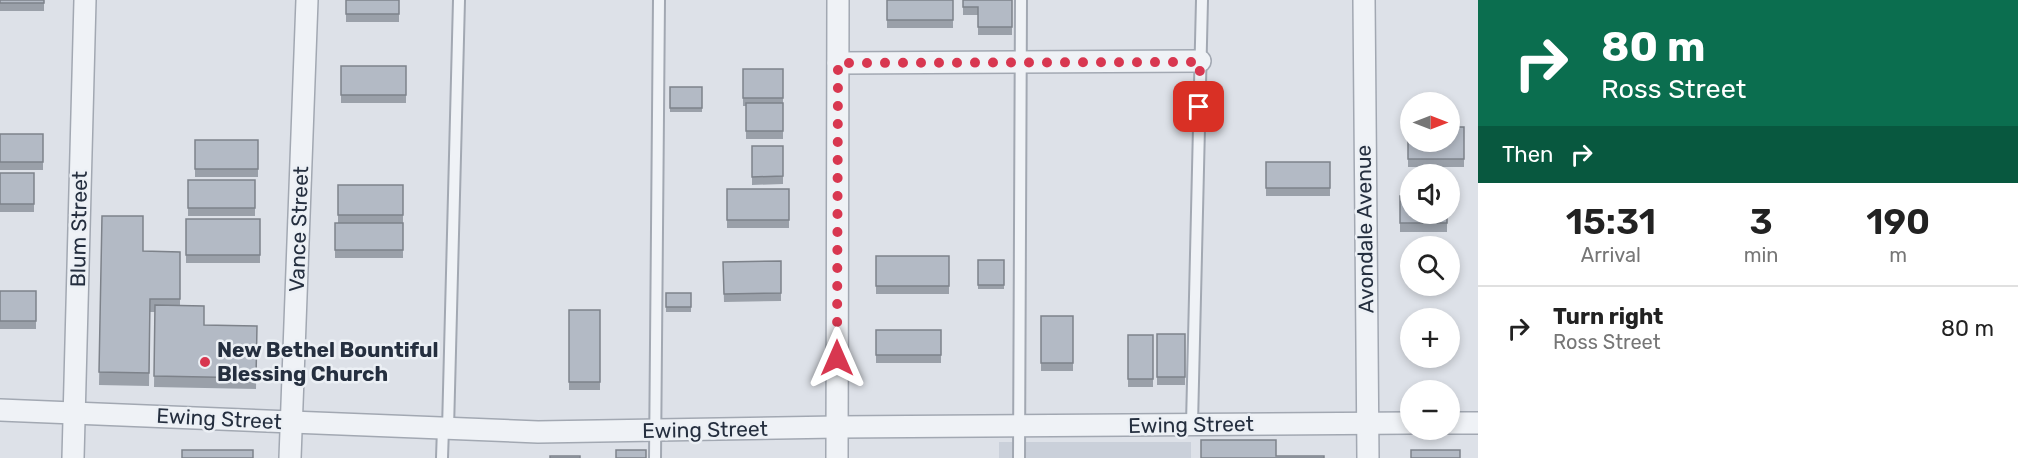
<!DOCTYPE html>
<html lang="en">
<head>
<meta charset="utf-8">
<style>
  :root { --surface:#fff; --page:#f6f6f6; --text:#222; --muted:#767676; --line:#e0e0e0 }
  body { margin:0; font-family:Rubik,sans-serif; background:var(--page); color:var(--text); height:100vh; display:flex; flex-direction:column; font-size:22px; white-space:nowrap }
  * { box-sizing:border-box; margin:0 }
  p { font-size:20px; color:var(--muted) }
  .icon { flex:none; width:33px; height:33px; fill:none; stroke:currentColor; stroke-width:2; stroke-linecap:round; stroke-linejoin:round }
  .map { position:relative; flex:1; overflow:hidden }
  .sheet { display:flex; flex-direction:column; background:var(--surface); width:540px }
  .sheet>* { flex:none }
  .guide { background:#0b6e4f; color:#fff; overflow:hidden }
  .needle { width:39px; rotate:90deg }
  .tools { position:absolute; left:1400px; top:92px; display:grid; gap:12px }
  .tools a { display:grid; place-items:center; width:60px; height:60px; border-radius:50%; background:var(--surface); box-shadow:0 3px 9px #0003; font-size:30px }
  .pin { position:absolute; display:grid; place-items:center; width:51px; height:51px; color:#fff; margin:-26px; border-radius:12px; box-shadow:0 3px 9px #0006 }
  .me { position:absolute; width:66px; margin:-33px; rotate:0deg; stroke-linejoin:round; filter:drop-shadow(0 0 4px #0008) }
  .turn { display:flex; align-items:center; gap:21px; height:126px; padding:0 24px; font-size:27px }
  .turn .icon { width:78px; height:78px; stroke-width:2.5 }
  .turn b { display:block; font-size:42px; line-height:51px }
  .then { display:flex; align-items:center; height:57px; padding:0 24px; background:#0003; gap:12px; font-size:22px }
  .eta { display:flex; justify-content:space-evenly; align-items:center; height:102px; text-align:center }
  .eta b { font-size:36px; font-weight:600; line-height:42px }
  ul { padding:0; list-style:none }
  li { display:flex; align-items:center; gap:18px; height:84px; padding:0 24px; border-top:2px solid var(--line) }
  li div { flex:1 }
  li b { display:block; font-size:22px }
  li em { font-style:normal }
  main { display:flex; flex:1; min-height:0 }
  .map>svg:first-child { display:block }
  .built { fill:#cad0da }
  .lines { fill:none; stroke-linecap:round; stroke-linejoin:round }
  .lane-casing { stroke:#a2a8b2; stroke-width:14 }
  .street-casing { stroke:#a2a8b2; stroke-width:24 }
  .lane { stroke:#eff2f6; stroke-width:10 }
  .street { stroke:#eff2f6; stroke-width:21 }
  .wall { fill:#9aa0a9 }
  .building { fill:#b3bac5; stroke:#7d828a; stroke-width:1.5 }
  .route { stroke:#d83750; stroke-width:10; stroke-dasharray:0 18 }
  .poi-dot { fill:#d83750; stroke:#ecf0f5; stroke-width:2 }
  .labels { text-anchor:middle; stroke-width:5; stroke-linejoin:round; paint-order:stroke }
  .street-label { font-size:21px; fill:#252f3f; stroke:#ecf0f5 }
  .poi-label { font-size:21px; font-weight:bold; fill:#252f3f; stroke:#ecf0f5; text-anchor:start }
</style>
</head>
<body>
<main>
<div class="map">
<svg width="1478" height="458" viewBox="0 0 1478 458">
  <rect width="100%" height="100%" fill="#dde1e8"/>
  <rect class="built" x="999" y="442" width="192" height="16"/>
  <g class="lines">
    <g class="lane-casing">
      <g id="lane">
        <path d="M1192 424 1202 0"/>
        <path d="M448 429 459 0"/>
        <path d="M442 458 443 428"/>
        <path d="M655 458 659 0"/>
        <path d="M1019 458 1021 0"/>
      </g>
    </g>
    <g class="street-casing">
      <g id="street">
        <path d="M1364 0 1368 458"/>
        <path d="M838 63 1200 61"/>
        <path d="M0 410 538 432 837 427 1410 423"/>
        <path d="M1449 423H1478"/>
        <path d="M73 458 85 0"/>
        <path d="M290 458 307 0"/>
        <path d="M837 458 838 0"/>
      </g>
    </g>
    <use href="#lane" class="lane"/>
    <use href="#street" class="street"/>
  </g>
  <g class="wall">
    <rect x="0" y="0" width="44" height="11"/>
    <rect x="346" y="0" width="53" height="22"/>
    <rect x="887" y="0" width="66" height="28"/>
    <path d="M963 0H1012V35H978V15H963Z"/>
    <rect x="341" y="66" width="65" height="37"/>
    <path d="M743 69H783V139H746V106H743Z"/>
    <rect x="670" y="87" width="32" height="25"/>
    <rect x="1408" y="127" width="56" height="40"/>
    <rect x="0" y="134" width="43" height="36"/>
    <rect x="195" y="140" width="63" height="37"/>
    <path d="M752 146H783V184L752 185Z"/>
    <rect x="1266" y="162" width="64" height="34"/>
    <rect x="0" y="173" width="34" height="39"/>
    <rect x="188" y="180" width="67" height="36"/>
    <rect x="338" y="185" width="65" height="38"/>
    <rect x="727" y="189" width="62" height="39"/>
    <path d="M1400 196 1447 213V232H1400Z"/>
    <path d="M102 216 143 251 180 252V306L204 325 257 326 256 389 154 387 155 312H150L149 386 99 385Z"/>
    <rect x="186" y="219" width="74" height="44"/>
    <rect x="335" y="223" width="68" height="35"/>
    <rect x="876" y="256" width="73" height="38"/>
    <rect x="978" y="260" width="26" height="29"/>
    <path d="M781 261V301L724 302 723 262Z"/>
    <rect x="0" y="291" width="36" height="38"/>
    <rect x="666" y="293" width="25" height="19"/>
    <rect x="569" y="310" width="31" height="80"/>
    <rect x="1041" y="316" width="32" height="55"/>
    <rect x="876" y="330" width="65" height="33"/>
    <rect x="1157" y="334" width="28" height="51"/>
    <rect x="1128" y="335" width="25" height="52"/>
  </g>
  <g class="building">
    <rect x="0" y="0" width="44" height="3"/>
    <rect x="346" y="0" width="53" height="14"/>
    <rect x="887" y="0" width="66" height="20"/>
    <path d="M963 0H1012V27H978V7H963Z"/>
    <rect x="341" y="66" width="65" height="29"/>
    <rect x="743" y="69" width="40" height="29"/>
    <rect x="670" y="87" width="32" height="21"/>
    <rect x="746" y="103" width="37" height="28"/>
    <path d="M1408 127H1410V141H1449V127H1464V159H1408Z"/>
    <rect x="0" y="134" width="43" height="28"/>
    <rect x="195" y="140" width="63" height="29"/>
    <path d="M752 146H783V176L752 177Z"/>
    <rect x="1266" y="162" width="64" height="26"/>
    <rect x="0" y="173" width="34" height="31"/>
    <rect x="188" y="180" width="67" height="28"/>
    <rect x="338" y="185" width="65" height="30"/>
    <rect x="727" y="189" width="62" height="31"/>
    <path d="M1400 196H1410V213H1447V223H1400Z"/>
    <path d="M102 216H143V251L180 252V299H150L149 373 99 372Z"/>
    <rect x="186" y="219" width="74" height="36"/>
    <rect x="335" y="223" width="68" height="27"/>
    <rect x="876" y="256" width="73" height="30"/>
    <rect x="978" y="260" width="26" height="25"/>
    <path d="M781 261V293L724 294 723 262Z"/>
    <rect x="0" y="291" width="36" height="30"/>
    <rect x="666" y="293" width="25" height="14"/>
    <path d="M155 305 204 306V325L257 326 256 378 154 376Z"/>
    <rect x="569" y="310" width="31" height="72"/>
    <rect x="1041" y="316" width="32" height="47"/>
    <rect x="876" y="330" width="65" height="25"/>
    <rect x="1157" y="334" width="28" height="43"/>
    <rect x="1128" y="335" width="25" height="44"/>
    <path d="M1201 440H1276V456H1324V458H1201Z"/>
    <rect x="182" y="450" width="71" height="8"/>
    <rect x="616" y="450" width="30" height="8"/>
    <rect x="1411" y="450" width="49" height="8"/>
    <rect x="550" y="456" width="30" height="2"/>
  </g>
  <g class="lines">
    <path class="route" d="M837 358 838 63 1200 62 1199 107"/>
  </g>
  <circle class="poi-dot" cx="205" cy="362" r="6"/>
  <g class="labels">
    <g class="street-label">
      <text transform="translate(79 229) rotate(-89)" y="7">Blum Street</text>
      <text transform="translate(299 229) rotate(-88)" y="7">Vance Street</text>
      <text transform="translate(1365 229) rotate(-91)" y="7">Avondale Avenue</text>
      <text transform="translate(219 419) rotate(3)" y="7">Ewing Street</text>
      <text transform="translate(1191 425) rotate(-1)" y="7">Ewing Street</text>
      <text transform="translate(705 430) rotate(-1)" y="7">Ewing Street</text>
    </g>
    <g class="poi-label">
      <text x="217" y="357">New Bethel Bountiful<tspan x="217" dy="24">Blessing Church</tspan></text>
    </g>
  </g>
</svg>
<div class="tools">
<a><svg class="needle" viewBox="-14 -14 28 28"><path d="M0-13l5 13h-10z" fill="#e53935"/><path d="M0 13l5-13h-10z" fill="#767676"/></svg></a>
<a><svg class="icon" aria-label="sound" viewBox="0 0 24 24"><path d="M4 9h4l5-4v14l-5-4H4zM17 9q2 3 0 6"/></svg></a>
<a><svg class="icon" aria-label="search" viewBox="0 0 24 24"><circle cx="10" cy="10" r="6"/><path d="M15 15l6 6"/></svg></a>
<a>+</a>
<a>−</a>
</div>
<div class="pin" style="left:1199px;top:107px;background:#d93025"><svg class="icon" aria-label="arrive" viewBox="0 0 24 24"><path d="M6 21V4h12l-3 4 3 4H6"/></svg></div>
<svg class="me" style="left:837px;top:358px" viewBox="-20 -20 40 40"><path d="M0-17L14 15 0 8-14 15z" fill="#d83750" stroke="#fff" stroke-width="4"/></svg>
</div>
<section class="sheet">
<div class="guide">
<div class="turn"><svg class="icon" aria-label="right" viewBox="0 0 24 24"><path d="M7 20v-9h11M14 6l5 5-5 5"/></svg><div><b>80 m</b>Ross Street</div></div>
<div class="then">Then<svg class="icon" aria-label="right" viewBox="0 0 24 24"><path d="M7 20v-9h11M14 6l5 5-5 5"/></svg></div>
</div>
<div class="eta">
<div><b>15:31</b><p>Arrival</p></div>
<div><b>3</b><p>min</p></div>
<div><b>190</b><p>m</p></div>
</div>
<ul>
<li><svg class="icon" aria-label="right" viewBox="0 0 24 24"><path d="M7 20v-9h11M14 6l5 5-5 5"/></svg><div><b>Turn right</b><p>Ross Street</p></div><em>80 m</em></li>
</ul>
</section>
</main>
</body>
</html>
